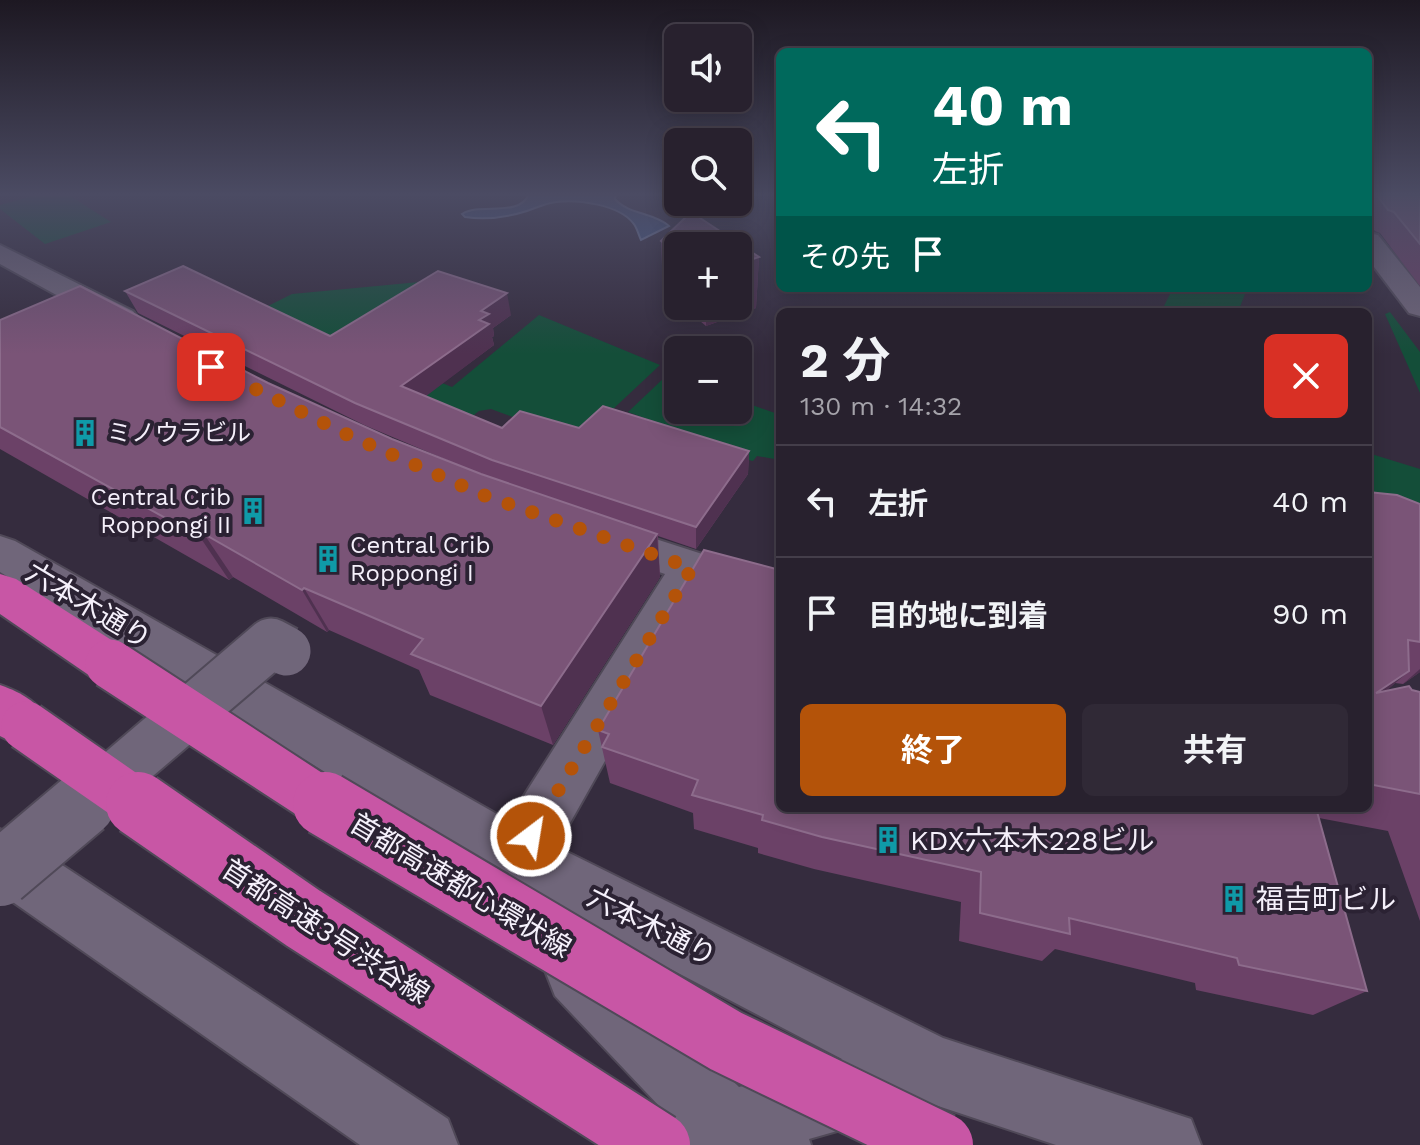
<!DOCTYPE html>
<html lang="ja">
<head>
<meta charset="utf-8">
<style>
  :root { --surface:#28212e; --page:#302936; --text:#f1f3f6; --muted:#a5a3aa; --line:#443e4a; --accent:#b45309 }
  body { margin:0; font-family:"Work Sans","Noto Sans JP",sans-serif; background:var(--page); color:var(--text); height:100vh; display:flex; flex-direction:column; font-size:30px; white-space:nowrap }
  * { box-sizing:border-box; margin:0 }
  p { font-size:26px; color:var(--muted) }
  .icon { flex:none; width:44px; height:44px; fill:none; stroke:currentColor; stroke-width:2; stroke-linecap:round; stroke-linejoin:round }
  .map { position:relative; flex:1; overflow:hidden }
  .drawer { position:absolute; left:776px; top:308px; width:596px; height:504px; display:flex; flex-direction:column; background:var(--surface); border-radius:12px; box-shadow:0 4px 20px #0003,0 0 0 2px var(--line) }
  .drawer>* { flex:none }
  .banner { position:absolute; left:776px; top:48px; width:596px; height:244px; border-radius:12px; box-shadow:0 4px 20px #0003,0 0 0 2px var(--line); background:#00695c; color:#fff; overflow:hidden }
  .fabs { position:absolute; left:664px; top:24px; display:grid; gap:16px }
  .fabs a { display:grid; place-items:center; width:88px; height:88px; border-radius:12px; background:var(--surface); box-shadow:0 4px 20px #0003,0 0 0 2px var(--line); font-size:40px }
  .pin { position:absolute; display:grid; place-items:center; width:68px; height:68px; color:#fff; margin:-34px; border-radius:16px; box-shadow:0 4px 12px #0006 }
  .me { position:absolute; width:88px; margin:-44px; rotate:31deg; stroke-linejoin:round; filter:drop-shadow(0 0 6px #0008) }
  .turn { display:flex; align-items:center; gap:28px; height:168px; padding:0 24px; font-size:36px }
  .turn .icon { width:104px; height:104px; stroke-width:2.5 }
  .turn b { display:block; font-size:56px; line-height:68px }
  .then { display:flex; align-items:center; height:76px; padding:0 24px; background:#0003; gap:16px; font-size:30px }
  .round { display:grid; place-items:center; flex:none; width:84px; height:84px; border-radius:12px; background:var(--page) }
  .headline { display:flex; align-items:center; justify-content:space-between; height:136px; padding:0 24px }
  h1 { font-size:48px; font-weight:700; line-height:60px }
  .button { display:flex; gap:16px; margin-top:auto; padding:16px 24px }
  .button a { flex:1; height:92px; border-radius:12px; background:var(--accent); color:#fff; font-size:32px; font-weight:700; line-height:92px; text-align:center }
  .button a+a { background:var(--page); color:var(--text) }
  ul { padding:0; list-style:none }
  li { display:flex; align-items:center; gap:24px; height:112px; padding:0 24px; border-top:2px solid var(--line) }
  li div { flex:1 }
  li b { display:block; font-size:30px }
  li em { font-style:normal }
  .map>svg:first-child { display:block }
  .green { fill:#144e39 }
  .water { fill:#415c8e; stroke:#7788af; stroke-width:2 }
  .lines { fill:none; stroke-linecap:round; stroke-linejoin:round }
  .minor-casing { stroke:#504958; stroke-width:4 }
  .secondary-casing { stroke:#504958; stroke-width:4 }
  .motorway-casing { stroke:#504958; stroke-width:4 }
  .minor { fill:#70667a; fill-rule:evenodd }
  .secondary { fill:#70667a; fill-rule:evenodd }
  .motorway { fill:#c856a5; fill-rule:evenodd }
  .pedestrian-bridge-far1-casing { stroke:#504958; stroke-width:53; stroke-linecap:butt }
  .pedestrian-bridge-casing { stroke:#504958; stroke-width:68; stroke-linecap:butt }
  .motorway-bridge-far1-casing { stroke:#504958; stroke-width:53; stroke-linecap:butt }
  .motorway-bridge-casing { stroke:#504958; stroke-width:68; stroke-linecap:butt }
  .pedestrian-bridge-far1 { stroke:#70667a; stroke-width:49 }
  .pedestrian-bridge { stroke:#70667a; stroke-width:64 }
  .motorway-bridge-far1 { stroke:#c856a5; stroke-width:49 }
  .motorway-bridge { stroke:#c856a5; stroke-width:64 }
  .wall { fill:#6b4167 }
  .shaded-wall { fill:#4f3150 }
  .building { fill:#7a5477; stroke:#8d6c8c; stroke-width:2 }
  .route { stroke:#b45309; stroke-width:14; stroke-dasharray:0 25.2 }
  .labels { text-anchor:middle; stroke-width:8; stroke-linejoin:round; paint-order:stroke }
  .poi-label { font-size:24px; fill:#f5f0fb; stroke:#2b2233; text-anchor:start }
  .near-street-label { font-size:28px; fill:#f5f0fb; stroke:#2b2233 }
  .near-poi-label { font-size:28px; fill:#f5f0fb; stroke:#2b2233; text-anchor:start }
</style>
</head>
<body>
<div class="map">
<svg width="1420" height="1145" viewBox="0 0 1420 1145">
  <rect width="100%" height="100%" fill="#352c3e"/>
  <g class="green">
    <path d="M39 194H67L111 222 45 244 0 209V205Z"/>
    <path d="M430 281 343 372 256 312 292 294Z"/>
    <path d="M1173 288H1221L1245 294 1238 312H1161Z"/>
    <path d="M1390 312 1420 352V393L1385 314Z"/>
    <path d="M539 315 660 365 579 441 491 409 479 411 461 425 372 385 400 366 452 387Z"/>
    <path d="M666 376 678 380V410H738V400L775 413 780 406V460L757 456 753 461 643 437 655 422 628 412Z"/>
    <path d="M1368 453 1420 469V527L1368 515Z"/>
  </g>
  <path class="water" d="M529 194H616L615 199C629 215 653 212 669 226L641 240C638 234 637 227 633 223 619 205 578 199 556 202 546 203 536 208 527 211 508 217 485 220 465 217L462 214C480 202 519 218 529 194Z"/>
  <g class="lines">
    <g class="minor-casing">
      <g id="minor">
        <path d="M1368 233 1378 235 1420 287V316L1409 313 1368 259Z"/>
        <path d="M0 245 133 311 138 318 133 325 122 327 111 325 0 264Z"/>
        <path d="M603 522 727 562 780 574V608L703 587 539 878 518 887 497 878 489 858 497 838 665 574 588 548 582 537 588 526Z"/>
      </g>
    </g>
    <g class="secondary-casing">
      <g id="secondary">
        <path d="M0 536 15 541 539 838 943 1038 1191 1119 1201 1145H1056L932 1104 809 1139 811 1145H622L632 1119 661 1108 555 996 546 973 555 950 578 941 601 950 739 1087 842 1059 497 878 0 572Z"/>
        <path d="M0 829 21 838 448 1119 458 1145H360L0 893Z"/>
      </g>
    </g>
    <g class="motorway-casing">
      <g id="motorway">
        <path d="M0 574 16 579 127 650 134 664 127 678 110 684 93 678 0 614Z"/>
        <path d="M0 685C23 693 41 704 52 726L44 742 26 749 0 736Z"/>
      </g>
    </g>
    <use href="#minor" class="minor"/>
    <use href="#secondary" class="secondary"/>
    <use href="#motorway" class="motorway"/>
    <g class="pedestrian-bridge-far1-casing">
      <path id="pedestrian-bridge-far1" d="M80 806 271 643 286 651"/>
    </g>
    <g class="pedestrian-bridge-casing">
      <path id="pedestrian-bridge" d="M0 874 83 804"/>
    </g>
    <g class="motorway-bridge-far1-casing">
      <g id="motorway-bridge-far1">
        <path d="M110 664 328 806"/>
        <path d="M26 726 141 806"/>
      </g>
    </g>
    <g class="motorway-bridge-casing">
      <g id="motorway-bridge">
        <path d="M138 804 303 918 658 1145"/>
        <path d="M325 804 726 1041 941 1145"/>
      </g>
    </g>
    <use href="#pedestrian-bridge-far1" class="pedestrian-bridge-far1"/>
    <use href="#pedestrian-bridge" class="pedestrian-bridge"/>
    <use href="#motorway-bridge-far1" class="motorway-bridge-far1"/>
    <use href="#motorway-bridge" class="motorway-bridge"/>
  </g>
  <g class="wall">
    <path d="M1368 194H1420V286L1380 233 1375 231 1368 222Z"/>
    <path d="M661 241 759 257 756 308 706 326 682 306H738L678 246V303L663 291Z"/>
    <path d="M125 291 330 336 511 315 493 328 494 336 492 337 494 345 425 396 502 428H579L749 451 748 474 696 549 658 536 660 577 553 745 430 695 419 670 329 630 327 632 233 577 229 580 0 449V320L268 383 392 439 454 463 364 425 138 313Z"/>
    <path d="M1368 492 1420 504V672L1403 684 1395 683 1386 691 1412 690 1420 692V921L1388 831 1319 818 1367 991 1313 1015 1196 990 1195 983 1055 949 1042 961 959 941 961 902 814 869 758 853V848L694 829 693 813 610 783 598 730 780 808H1368Z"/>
  </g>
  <g class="shaded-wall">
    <path d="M759 257 756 308 706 326V306H738V264Z"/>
    <path d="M507 293 511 315 493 328 494 336 492 337 494 345 409 409 401 386 479 320 481 311Z"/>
    <path d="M749 451 748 474 696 549V527Z"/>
    <path d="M204 534 233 577 229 580 200 537Z"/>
    <path d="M657 534 660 577 553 745 541 706Z"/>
    <path d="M304 588 329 630 327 632 302 590Z"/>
    <path d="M1420 669V672L1403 684Z"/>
    <path d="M1409 671 1368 707 1376 693Z"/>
  </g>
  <g class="building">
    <path d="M1376 194H1420V244L1394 212 1388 210Z"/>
    <path d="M691 212 759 257 738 264V246H678V254L661 241Z"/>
    <path d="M183 266 330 336 438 271 507 293 481 311 489 314 479 320 489 324 401 386 502 428 520 411 579 428 603 406 749 451 696 527 492 460 355 403 125 291Z"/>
    <path d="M80 286 268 383 392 439 481 474 657 534 541 706 411 654 423 639 304 588 302 590 204 534 200 537 0 427V320Z"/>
    <path d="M1368 492 1397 495 1420 504V642L1408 640 1409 671 1376 693 1409 686 1412 690 1420 692V794L1368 784Z"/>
    <path d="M704 550 780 570V808H1316L1367 991 1239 965 1237 958 1069 918 1070 934 980 913 981 872 822 837 762 820 763 815 692 795 698 780 602 747 609 734 598 730Z"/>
  </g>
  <linearGradient id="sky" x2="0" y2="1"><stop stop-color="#1d1822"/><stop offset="0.55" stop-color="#4b4b63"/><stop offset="1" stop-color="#4b4b63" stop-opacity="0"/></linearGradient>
  <rect width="1420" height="354" fill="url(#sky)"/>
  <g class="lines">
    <path class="route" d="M211 367 350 436 483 495 692 568 531 836"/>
  </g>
  <defs>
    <g id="building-bare" transform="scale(2.16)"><path d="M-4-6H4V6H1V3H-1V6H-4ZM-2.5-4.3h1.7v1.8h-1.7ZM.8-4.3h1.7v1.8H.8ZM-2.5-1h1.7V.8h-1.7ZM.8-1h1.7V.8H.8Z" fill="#0f9aa8" stroke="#2b2233" stroke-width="2.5" paint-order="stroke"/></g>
  </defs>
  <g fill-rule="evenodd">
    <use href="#building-bare" x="85" y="433"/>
    <use href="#building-bare" x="253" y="511"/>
    <use href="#building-bare" x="328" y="559"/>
    <use href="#building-bare" x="888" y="840"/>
    <use href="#building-bare" x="1234" y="899"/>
  </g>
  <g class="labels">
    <g class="poi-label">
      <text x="107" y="441">ミノウラビル</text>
      <text x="231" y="505" text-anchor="end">Central Crib<tspan x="231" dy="28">Roppongi II</tspan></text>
      <text x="350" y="553">Central Crib<tspan x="350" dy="28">Roppongi I</tspan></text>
    </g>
    <g class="near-street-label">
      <text transform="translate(89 605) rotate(31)" y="10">六本木通り</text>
      <text transform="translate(461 885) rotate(31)" y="10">首都高速都心環状線</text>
      <text transform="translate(652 926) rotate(27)" y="10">六本木通り</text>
      <text transform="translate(326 931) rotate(33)" y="10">首都高速3号渋谷線</text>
    </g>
    <g class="near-poi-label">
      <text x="910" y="850">KDX六本木228ビル</text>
      <text x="1256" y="909">福吉町ビル</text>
    </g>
  </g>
</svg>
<div class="fabs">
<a><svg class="icon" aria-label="sound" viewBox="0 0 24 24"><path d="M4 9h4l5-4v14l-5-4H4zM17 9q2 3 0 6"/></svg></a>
<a><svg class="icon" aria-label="search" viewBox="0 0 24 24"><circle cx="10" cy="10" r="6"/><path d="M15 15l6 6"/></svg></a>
<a>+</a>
<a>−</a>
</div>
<div class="pin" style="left:211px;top:367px;background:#d93025"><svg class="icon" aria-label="arrive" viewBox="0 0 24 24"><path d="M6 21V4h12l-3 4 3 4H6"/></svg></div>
<svg class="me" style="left:531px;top:836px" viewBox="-20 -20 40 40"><circle r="17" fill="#b45309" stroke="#fff" stroke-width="3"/><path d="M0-11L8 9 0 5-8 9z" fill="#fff"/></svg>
<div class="banner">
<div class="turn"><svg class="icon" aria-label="left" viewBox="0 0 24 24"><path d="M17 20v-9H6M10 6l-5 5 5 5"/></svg><div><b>40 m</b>左折</div></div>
<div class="then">その先<svg class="icon" aria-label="arrive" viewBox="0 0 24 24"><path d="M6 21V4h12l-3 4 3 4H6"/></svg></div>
</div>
<section class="drawer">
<div class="headline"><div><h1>2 分</h1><p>130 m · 14:32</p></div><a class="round" style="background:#d93025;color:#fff"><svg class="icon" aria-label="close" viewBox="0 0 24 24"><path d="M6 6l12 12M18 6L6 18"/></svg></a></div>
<ul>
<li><svg class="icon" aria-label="left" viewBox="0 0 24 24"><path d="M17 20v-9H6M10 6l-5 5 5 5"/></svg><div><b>左折</b></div><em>40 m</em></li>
<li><svg class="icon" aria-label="arrive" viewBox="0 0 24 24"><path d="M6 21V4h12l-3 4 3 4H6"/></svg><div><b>目的地に到着</b></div><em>90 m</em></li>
</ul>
<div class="button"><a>終了</a><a>共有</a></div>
</section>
</div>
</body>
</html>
